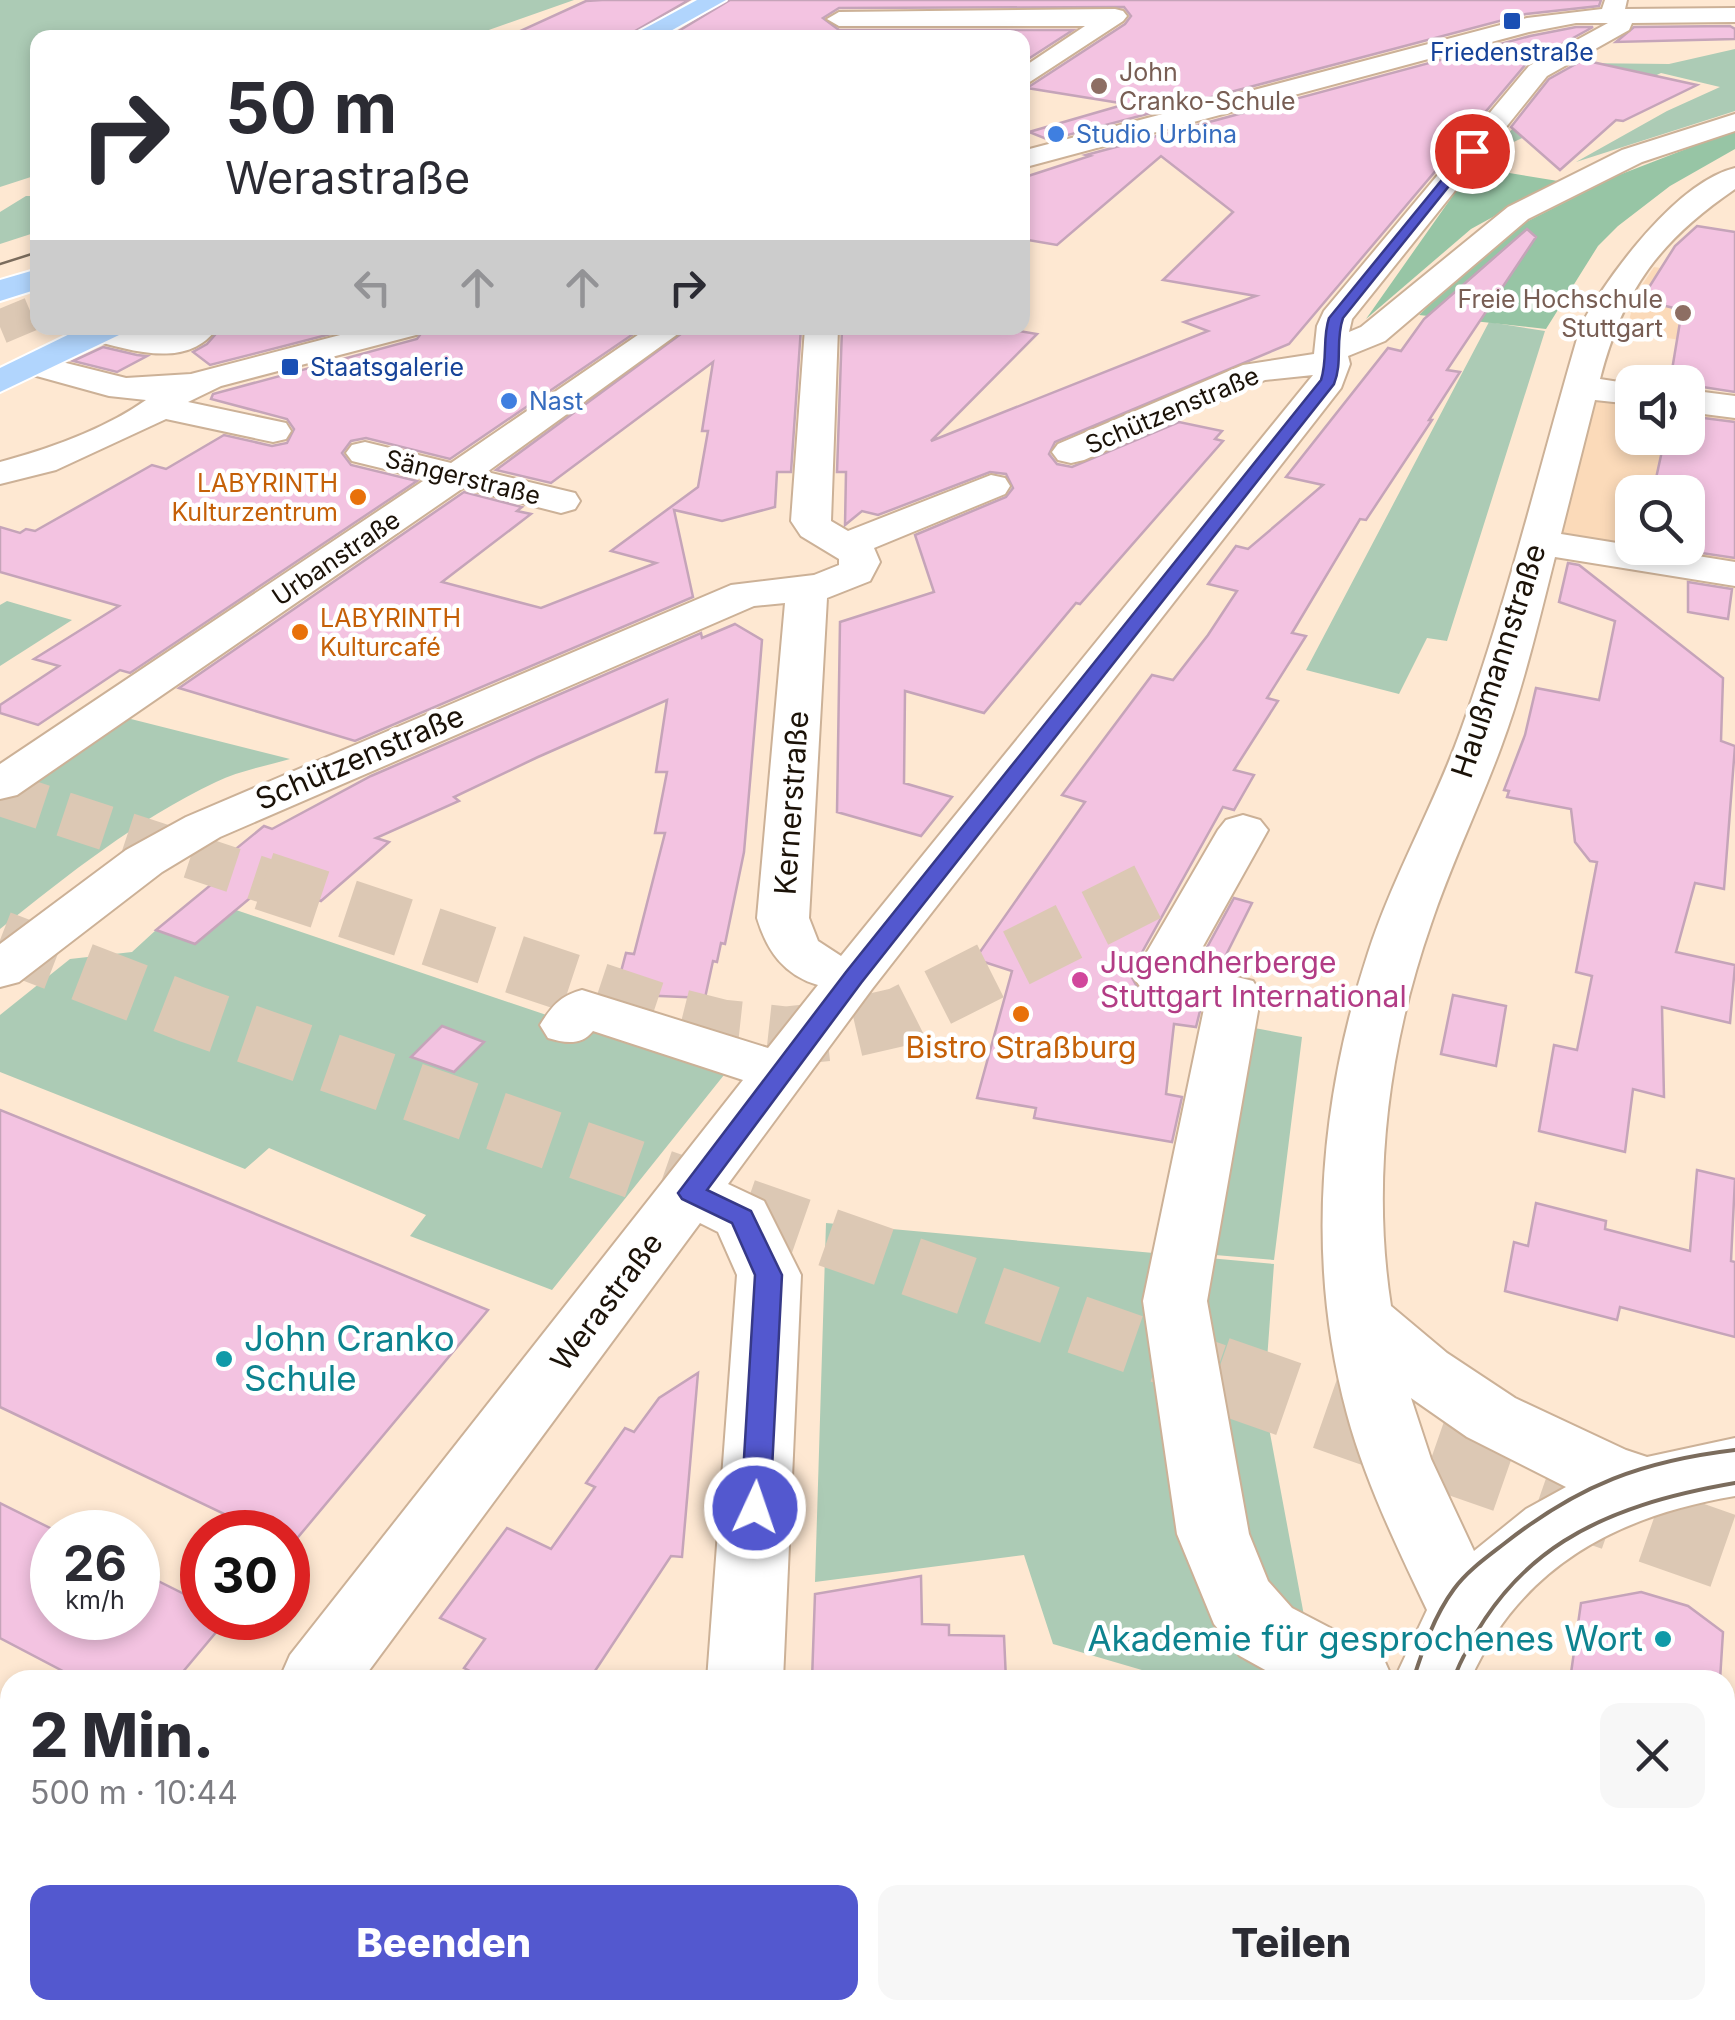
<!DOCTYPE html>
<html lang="de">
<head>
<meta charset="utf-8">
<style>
  :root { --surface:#fff; --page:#f7f7f7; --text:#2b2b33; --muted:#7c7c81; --accent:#5358cf }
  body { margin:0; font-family:Inter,sans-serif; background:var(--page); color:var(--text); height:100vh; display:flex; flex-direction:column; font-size:38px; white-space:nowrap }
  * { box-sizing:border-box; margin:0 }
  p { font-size:32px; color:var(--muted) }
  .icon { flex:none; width:55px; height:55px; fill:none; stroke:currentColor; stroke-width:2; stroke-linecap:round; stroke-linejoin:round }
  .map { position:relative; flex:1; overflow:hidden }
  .drawer { position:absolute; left:0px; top:1670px; width:1735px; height:350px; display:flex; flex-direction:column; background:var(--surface); border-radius:30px 30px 0 0; box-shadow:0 5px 15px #0003 }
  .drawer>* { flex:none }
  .hud { position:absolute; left:30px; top:30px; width:1000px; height:305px; border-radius:20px; box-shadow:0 5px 15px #0003; background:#fff; color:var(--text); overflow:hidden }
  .buttons { position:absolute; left:1615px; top:365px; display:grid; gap:20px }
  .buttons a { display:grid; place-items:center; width:90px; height:90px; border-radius:20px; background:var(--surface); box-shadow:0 5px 15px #0003; font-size:50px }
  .speed { position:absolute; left:30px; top:1510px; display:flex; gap:20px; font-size:50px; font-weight:700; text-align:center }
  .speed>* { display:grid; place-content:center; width:130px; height:130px; border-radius:50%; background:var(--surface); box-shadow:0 5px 15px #0003; line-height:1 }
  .speed small { font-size:25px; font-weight:400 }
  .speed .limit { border:15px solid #d22; background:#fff; color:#111 }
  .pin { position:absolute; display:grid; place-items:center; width:85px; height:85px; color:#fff; margin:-42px; border:5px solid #fff; border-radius:50%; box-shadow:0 2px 10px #0007 }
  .me { position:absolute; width:110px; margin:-55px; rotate:3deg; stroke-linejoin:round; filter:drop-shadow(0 0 8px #0008) }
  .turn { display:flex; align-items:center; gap:35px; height:210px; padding:0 30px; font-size:45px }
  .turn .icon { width:130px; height:130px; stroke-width:2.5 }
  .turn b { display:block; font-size:70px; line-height:85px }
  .lanes { display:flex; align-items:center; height:95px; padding:0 30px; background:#0003; justify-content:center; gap:50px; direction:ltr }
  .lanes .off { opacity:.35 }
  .round { display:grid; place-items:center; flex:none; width:105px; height:105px; border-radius:20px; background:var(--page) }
  .summary { display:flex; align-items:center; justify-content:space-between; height:170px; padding:0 30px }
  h1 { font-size:60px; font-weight:800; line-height:75px }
  .action { display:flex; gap:20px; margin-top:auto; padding:20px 30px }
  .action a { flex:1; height:115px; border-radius:20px; background:var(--accent); color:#fff; font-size:40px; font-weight:800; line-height:115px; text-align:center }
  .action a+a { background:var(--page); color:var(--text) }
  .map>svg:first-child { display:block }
  .built { fill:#fbdab9; fill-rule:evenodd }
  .green { fill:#accbb5 }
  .forest { fill:#97c5a5 }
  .building { fill:#f3c3e1; stroke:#c5a4b9; stroke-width:2.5 }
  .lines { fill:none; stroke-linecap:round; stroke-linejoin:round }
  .minor-tunnel-far1 { stroke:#dcc8b4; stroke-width:45; stroke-dasharray:45 22; stroke-linecap:butt }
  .minor-tunnel { stroke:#dcc8b4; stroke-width:59; stroke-dasharray:59 29; stroke-linecap:butt }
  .major-tunnel-far2 { stroke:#dcc8b4; stroke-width:34; stroke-dasharray:34 18; stroke-linecap:butt }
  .major-tunnel-far1 { stroke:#dcc8b4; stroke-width:59; stroke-dasharray:59 29; stroke-linecap:butt }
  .major-tunnel { stroke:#dcc8b4; stroke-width:76; stroke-dasharray:76 39; stroke-linecap:butt }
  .minor-casing { stroke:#ccb197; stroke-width:4 }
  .major-casing { stroke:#fff; stroke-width:4 }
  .minor { fill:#fff; fill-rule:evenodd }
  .major { fill:#b1d5fd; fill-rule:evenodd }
  .tram-far1 { stroke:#7b6c5d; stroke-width:2.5 }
  .tram { stroke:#7b6c5d; stroke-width:4 }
  .route { fill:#5358cf; stroke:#363987; stroke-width:2.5 }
  .transit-dot { fill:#1a4fb4; stroke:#fff; stroke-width:4 }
  .education-dot { fill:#8d6e63; stroke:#fff; stroke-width:4 }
  .shop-dot { fill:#3f7fe0; stroke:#fff; stroke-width:4 }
  .food-dot { fill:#e8710a; stroke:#fff; stroke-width:4 }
  .hotel-dot { fill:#d1479c; stroke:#fff; stroke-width:4 }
  .culture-dot { fill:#0f9aa8; stroke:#fff; stroke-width:4 }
  .labels { text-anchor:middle; stroke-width:9; stroke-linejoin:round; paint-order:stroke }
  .far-transit-label { font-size:25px; fill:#164399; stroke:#fff }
  .far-education-label { font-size:25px; fill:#785e54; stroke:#fff; text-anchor:start }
  .far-shop-label { font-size:25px; fill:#366cbe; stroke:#fff; text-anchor:start }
  .far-street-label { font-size:25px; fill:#1b1208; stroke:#fff }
  .far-food-label { font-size:25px; fill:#c56008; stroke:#fff; text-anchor:end }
  .street-label { font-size:30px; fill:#1b1208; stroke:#fff }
  .hotel-label { font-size:30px; fill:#b23c85; stroke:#fff; text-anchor:start }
  .food-label { font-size:30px; fill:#c56008; stroke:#fff }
  .near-culture-label { font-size:35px; fill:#0d838f; stroke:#fff; text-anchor:start }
</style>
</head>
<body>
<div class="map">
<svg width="1735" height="2020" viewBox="0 0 1735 2020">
  <rect width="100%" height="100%" fill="#fee8d2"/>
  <g class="built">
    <path d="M1654 267 1735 279V348L1626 332 1636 294Z"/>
    <path d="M1589 381 1632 387V438H1688V394L1735 401V569L1550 538ZM1632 492H1688V548H1632Z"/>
  </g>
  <g class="green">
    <path d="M0 0H574L469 37 38 38 37 175 0 187Z"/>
    <path d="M1735 49V111L1576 162 1667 111 1720 87 1661 73 1488 154 1576 63 1669 64Z"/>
    <path d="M26 196H37V232L0 244V212Z"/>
    <path d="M1489 322 1545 331 1447 641 1427 638 1399 694 1306 670Z"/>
    <path d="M7 601 72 620 0 666V605Z"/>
    <path d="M119 716 290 759C266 766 239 771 216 782 136 820 69 874 0 929V802Z"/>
    <path d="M236 910 724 1075 552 1290 410 1236 426 1215 269 1148 245 1169 0 1072V1015L70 959 132 952 156 930 195 944Z"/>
    <path d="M1233 1024 1302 1037 1274 1260 1191 1253Z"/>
    <path d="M826 1223 1274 1264 1264 1401 1316 1680H1176L1053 1644 1024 1555 815 1582Z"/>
  </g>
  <g class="forest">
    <path d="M1735 130V149L1670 186 1618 226 1598 246 1546 329 1419 315 1506 232 1619 175Z"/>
    <path d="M1473 167 1558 181 1471 229 1366 319Z"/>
  </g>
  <g class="building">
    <path d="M602 0H689L623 38H505L586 1Z"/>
    <path d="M730 0H1601L1599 6 1526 14 1049 140 1029 132 1126 104 1027 88 1125 24 1131 16 1124 7 839 8 823 18 839 30H1073L1022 63V38H667Z"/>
    <path d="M1730 26 1735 29V39L1616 42 1634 27Z"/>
    <path d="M1576 27H1593L1526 64 1289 344 1055 442 1049 454 1057 464 1072 467 1179 422 1222 431 1215 439 1223 441 1080 604 1076 603 984 713 905 691 904 783 952 797 921 836 837 812 840 622 934 592 915 535 1006 497 1013 488 1006 474 990 472 878 515 862 511 845 525 846 472H837L842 328H1000L1037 334 931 441 1208 331 1184 322 1256 296 1163 280 1233 212 1161 156 1057 245 1022 239V178L1090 156 1086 155 1530 36Z"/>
    <path d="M1583 60 1697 85 1623 121 1616 120 1560 170 1511 127 1549 79Z"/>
    <path d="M1697 226 1735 232V392L1670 382 1682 310 1641 300 1675 246Z"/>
    <path d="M1527 229 1536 237 1447 370 1460 372 1429 420H1432L1366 520 1360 519 1292 633 1306 636 1267 698 1278 701 1234 770 1254 775 1234 810 1223 807 1130 974 1140 992 1201 1007 1196 1027 1174 1024 1166 1094 1182 1097 1172 1142 1034 1118 1036 1108 977 1098 1012 971 975 959 1085 802 1062 795 1152 675 1173 680 1208 635 1237 591 1208 584 1236 546 1248 549 1323 485 1286 477 1388 348 1401 351 1424 319Z"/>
    <path d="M221 328H354L210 365 193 352 207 344Z"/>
    <path d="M425 328H642L450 459 366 438 351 441 342 453 351 465 417 481 130 673 120 670 38 725 0 713V705L59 666 34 659 119 606 0 572V527L20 533 26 529 35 531 152 465 166 469 224 435 272 446 287 443 294 429 287 419 211 399 213 394 417 339Z"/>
    <path d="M689 328H801L791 472H777L775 507 722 521 674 510 693 597 355 741 179 688 464 492 522 507 517 511 531 514 442 582 541 608 656 563 611 551 698 487 708 431H702L713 362 551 483 496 470Z"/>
    <path d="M103 347 137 355 147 356 117 372 73 361Z"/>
    <path d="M1688 416 1735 422V558L1688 551V492H1653L1662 451 1658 449 1660 438H1688Z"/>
    <path d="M1568 563 1579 565 1723 678 1721 741 1735 746 1724 889 1695 883 1676 952 1735 965 1730 1023 1662 1007 1664 1097 1633 1089 1625 1152 1539 1131 1554 1045 1577 1050 1592 976 1576 972 1597 862 1590 861 1575 842 1571 809 1507 797 1509 791 1504 790 1525 735 1536 688 1599 700 1615 621 1559 602Z"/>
    <path d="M1688 582 1732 589 1728 619 1688 612Z"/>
    <path d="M735 624 762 640 759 677 744 852 725 944 721 943 717 962 713 961 705 998 615 994 626 953 634 954 665 833H655L667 772H656L667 700 538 757 454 797 459 801 376 838 389 842 321 901 268 883 195 944 156 930 229 870 216 865 264 826 272 829 371 776 701 633 702 638Z"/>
    <path d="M1234 898 1252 903 1219 969 1198 964Z"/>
    <path d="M1453 995 1506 1006 1496 1066 1441 1054Z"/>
    <path d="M442 1026 484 1042 454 1072 411 1057Z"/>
    <path d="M0 1110 195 1189 488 1310 294 1542H288V1532H262L0 1407Z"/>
    <path d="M1697 1170 1735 1179 1731 1261 1735 1262V1337L1620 1307 1617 1320 1505 1291 1514 1242 1528 1246 1536 1203 1606 1221 1605 1229 1690 1251Z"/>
    <path d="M698 1373 682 1557 671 1556 589 1680H488L464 1668 485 1639 440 1618 507 1528 551 1549 595 1487 586 1483 625 1428 634 1432 659 1398Z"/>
    <path d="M0 1503 52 1529V1618H138V1571L202 1603V1618H228L176 1680H80L0 1638Z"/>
    <path d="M921 1576 922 1624 949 1625V1635L1004 1636 1006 1680H812L815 1594Z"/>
    <path d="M1641 1592 1688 1606 1723 1632 1720 1680H1570L1581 1603Z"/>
  </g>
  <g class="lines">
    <path class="minor-tunnel-far1" d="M0 793 272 883"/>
    <path class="minor-tunnel" d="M264 881 670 1016 722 1029 786 1036 843 1030 899 1017 1165 883"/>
    <path class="major-tunnel-far2" d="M0 327 38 311"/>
    <path class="major-tunnel-far1" d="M0 940 191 1014 1224 1376"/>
    <path class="major-tunnel" d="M1217 1374 1735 1555"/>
    <g class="minor-casing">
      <g id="minor">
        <path d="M1605 0H1627L1625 9 1735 8V22L1632 23 1629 30 1547 76 1352 319 1349 332 1361 327 1508 207 1622 150 1735 114V131L1642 162 1528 219 1385 341 1348 356 1350 364 1341 388 872 989 728 1184 764 1201 801 1275 783 1680H707L737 1275 718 1232 700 1223 362 1680H279L290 1655 743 1080 593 1031C581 1046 565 1043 548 1038L540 1025C552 1006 560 996 582 990L768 1048 818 985C784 975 767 951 757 918L785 603 754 606 220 837 162 872 19 982 0 987V944L126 850 186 817 731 585 814 575 839 565V559L801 536 791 521 805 328H838L831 521 848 531 991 475 1005 478 1010 486 1005 494 874 548 880 562 870 581 827 598 809 918 818 941 841 956 1313 375 1265 380 1084 460 1071 463 1058 460 1052 452 1058 444 1243 365 1314 354 1317 326 1324 311 1529 66 1608 23H1576L1529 32 1022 168V151L1527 18 1602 9Z"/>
        <path d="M1115 9 1123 11 1127 16 1123 21 1022 87V68L1085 26H839L827 19 839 12Z"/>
        <path d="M1735 168V189C1659 241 1623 290 1600 379L1632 384V404L1595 400 1561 534 1735 562V586L1555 557C1539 620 1524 685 1501 747 1479 807 1451 864 1431 924 1389 1044 1371 1179 1391 1306L1447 1353 1515 1398 1626 1450 1647 1457 1735 1438V1496C1617 1516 1521 1566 1470 1680H1394L1427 1610C1397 1547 1365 1481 1347 1414 1306 1262 1319 1102 1368 953 1393 876 1434 806 1461 730 1509 597 1541 460 1581 325 1609 274 1677 182 1735 168ZM1411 1398 1467 1437 1566 1487 1526 1509 1474 1551 1431 1459Z"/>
        <path d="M85 328H125L161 335 175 328H217C187 371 128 349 87 339L82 332Z"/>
        <path d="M367 328H421L416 335 221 386 188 402 286 423 291 431 286 439 273 442 166 419 56 470 0 484V462C49 449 105 429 146 400L109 396 22 372 17 365 22 358 34 355 126 378 191 374Z"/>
        <path d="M648 328H686L487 472 575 493 580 501 575 509 561 513 463 488 17 795 0 799V764L426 479 352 461 346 453 352 445 365 442 451 463Z"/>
        <path d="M1688 390 1735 396V418L1688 412Z"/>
        <path d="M1243 815 1260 820 1268 830 1192 966 1253 981 1261 994 1207 1301 1249 1534 1268 1581 1292 1608 1382 1655 1393 1680H1283L1240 1656 1214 1624 1177 1534 1143 1301 1205 1004 1141 988 1133 976 1218 830 1226 820Z"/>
        <path d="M14 2010H106L101 2020H10Z"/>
        <path d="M682 2010H770L769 2020H681Z"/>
        <path d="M1340 2010H1428L1427 2020H1339Z"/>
      </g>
    </g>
    <g class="major-casing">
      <g id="major">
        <path d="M697 0H726L658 38H627Z"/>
        <path d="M38 269V289L0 301V280Z"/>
        <path d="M82 328H124L119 335 0 392V368Z"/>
      </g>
    </g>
    <use href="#minor" class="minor"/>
    <use href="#major" class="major"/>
    <path class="tram-far1" d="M0 264 38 252"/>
    <g class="tram">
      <path d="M1413 1680C1423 1649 1434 1616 1454 1589 1467 1571 1487 1557 1505 1543 1579 1485 1642 1461 1735 1450"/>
      <path d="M1453 1680C1506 1549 1602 1506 1735 1483"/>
      <path d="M1367 2010V2020"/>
      <path d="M1410 2020 1411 2010"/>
    </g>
  </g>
  <path class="route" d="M1467 149 1477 151 1343 318C1335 341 1343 362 1334 384L861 983 707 1190 751 1211 782 1275 770 1508 766 1517 755 1520 745 1517 741 1508 755 1275 732 1223 682 1199 678 1193 846 972 1321 380C1328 358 1322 339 1329 318Z"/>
  <g class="transit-dot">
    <rect x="1502" y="11" width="20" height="20" rx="5"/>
    <rect x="280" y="357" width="20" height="20" rx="5"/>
  </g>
  <g class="education-dot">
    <circle cx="1099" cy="86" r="10"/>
    <circle cx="1683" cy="313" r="10"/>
  </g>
  <g class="shop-dot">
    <circle cx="1056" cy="134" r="10"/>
    <circle cx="509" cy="401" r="10"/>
  </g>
  <g class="food-dot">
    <circle cx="358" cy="497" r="10"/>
    <circle cx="300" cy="632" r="10"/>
    <circle cx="1021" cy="1014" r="10"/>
  </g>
  <circle class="hotel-dot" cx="1080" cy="980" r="10"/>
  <g class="culture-dot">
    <circle cx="224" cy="1359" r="10"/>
    <circle cx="1663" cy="1639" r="10"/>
  </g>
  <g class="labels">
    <g class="far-transit-label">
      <text x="1512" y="61">Friedenstraße</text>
      <text x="310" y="376" text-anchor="start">Staatsgalerie</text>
    </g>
    <g class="far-education-label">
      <text x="1119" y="81">John<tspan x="1119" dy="29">Cranko-Schule</tspan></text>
      <text x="1663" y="308" text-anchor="end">Freie Hochschule<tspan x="1663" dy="29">Stuttgart</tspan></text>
    </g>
    <g class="far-shop-label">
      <text x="1076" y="143">Studio Urbina</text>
      <text x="529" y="410">Nast</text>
    </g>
    <g class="far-street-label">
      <text transform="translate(1172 410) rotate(-23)" y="9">Schützenstraße</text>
      <text transform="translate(463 477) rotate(14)" y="9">Sängerstraße</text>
      <text transform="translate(336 558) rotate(-34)" y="9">Urbanstraße</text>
    </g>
    <g class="far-food-label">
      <text x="338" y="492">LABYRINTH<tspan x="338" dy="29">Kulturzentrum</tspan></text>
      <text x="320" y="627" text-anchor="start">LABYRINTH<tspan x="320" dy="29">Kulturcafé</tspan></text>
    </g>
    <g class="street-label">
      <text transform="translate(1499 661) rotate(-72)" y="10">Haußmannstraße</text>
      <text transform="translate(360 758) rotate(-23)" y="10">Schützenstraße</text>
      <text transform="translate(792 803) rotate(-86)" y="10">Kernerstraße</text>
      <text transform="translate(607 1302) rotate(-53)" y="10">Werastraße</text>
    </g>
    <g class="hotel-label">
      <text x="1100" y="973">Jugendherberge<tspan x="1100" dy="34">Stuttgart International</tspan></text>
    </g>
    <g class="food-label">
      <text x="1021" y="1058">Bistro Straßburg</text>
    </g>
    <g class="near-culture-label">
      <text x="244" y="1351">John Cranko<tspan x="244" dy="40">Schule</tspan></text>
      <text x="1643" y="1651" text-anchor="end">Akademie für gesprochenes Wort</text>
    </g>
  </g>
</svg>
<div class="buttons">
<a><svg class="icon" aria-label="sound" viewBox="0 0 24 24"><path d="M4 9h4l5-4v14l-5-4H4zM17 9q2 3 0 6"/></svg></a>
<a><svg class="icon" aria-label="search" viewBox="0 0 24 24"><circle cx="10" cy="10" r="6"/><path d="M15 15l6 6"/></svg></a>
</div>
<div class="speed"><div>26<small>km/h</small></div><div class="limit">30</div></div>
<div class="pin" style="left:1472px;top:151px;background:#d93025"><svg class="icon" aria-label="arrive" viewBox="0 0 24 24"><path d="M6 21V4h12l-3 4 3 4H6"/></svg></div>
<svg class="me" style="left:755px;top:1508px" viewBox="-20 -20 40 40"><circle r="17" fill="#5358cf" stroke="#fff" stroke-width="3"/><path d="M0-11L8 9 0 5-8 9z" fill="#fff"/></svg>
<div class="hud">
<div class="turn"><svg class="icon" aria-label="right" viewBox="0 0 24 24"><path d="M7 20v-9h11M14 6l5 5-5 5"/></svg><div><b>50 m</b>Werastraße</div></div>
<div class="lanes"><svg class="icon off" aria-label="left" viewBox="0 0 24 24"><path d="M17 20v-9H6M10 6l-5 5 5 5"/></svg><svg class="icon off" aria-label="ahead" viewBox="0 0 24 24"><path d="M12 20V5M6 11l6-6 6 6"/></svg><svg class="icon off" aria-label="ahead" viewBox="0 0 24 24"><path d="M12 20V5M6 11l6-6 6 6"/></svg><svg class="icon" aria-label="right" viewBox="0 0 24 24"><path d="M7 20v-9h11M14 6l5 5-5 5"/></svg></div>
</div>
<section class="drawer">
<div class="summary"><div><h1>2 Min.</h1><p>500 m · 10:44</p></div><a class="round"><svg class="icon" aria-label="close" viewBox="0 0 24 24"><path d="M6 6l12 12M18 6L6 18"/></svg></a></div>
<div class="action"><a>Beenden</a><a>Teilen</a></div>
</section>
</div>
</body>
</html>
